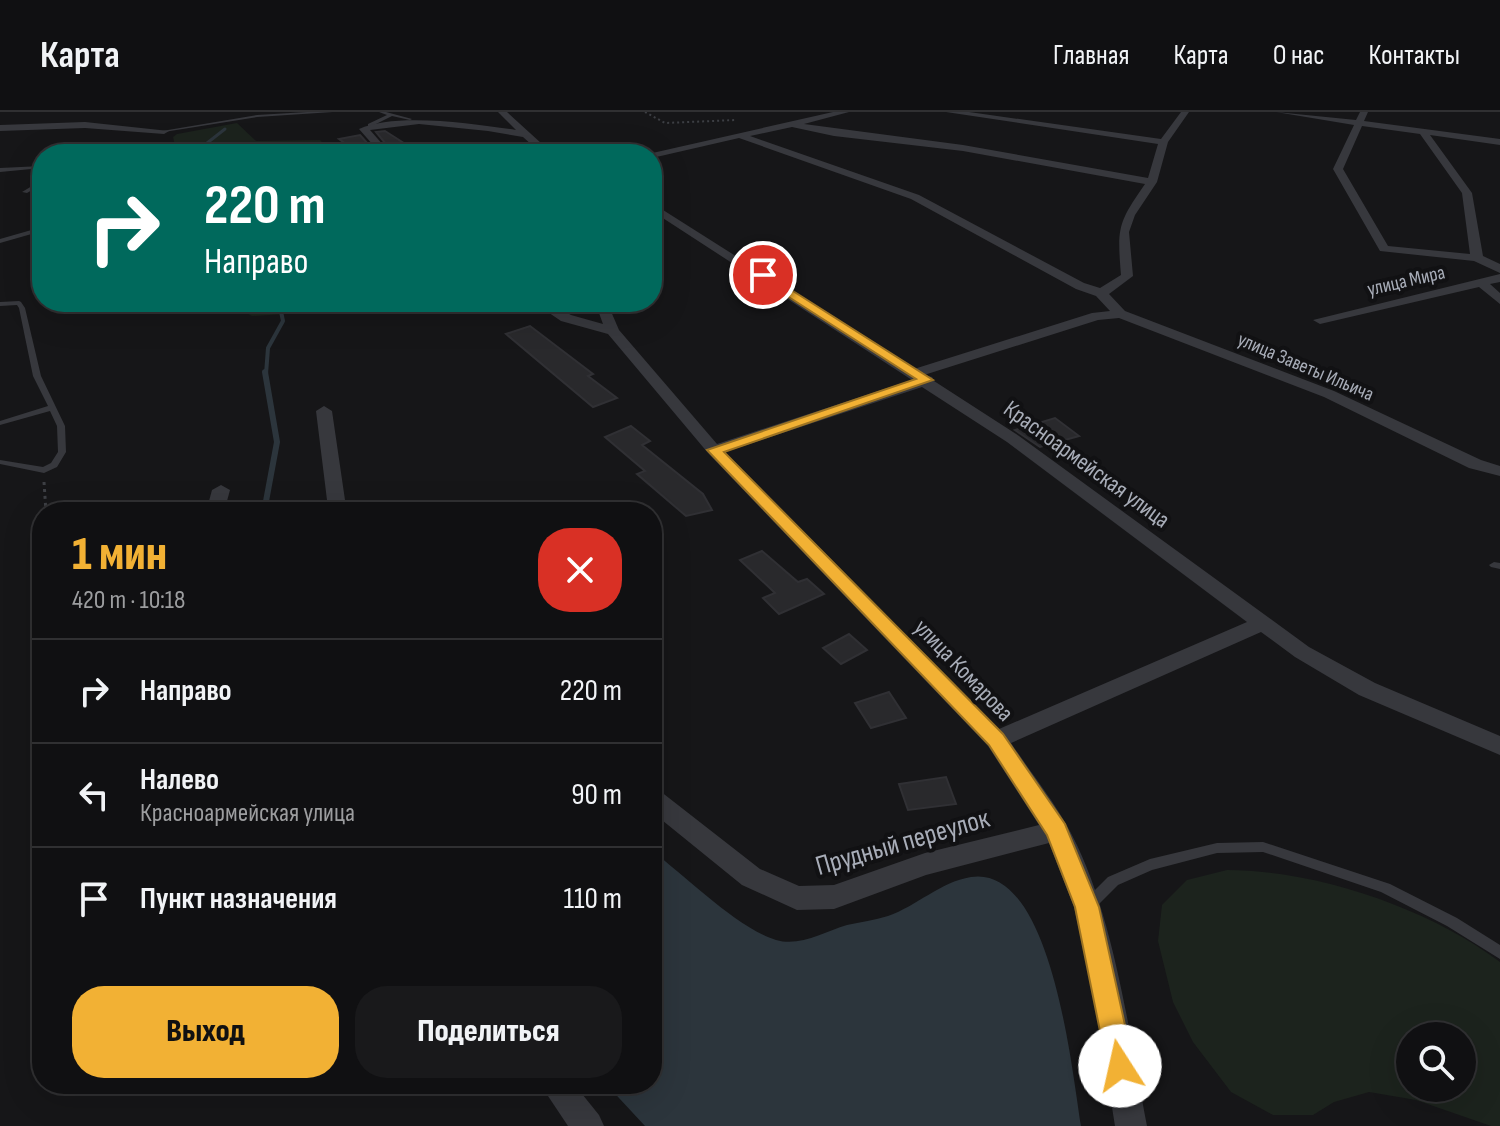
<!DOCTYPE html>
<html lang="ru">
<head>
<meta charset="utf-8">
<style>
  :root { --surface:#101012; --page:#19191b; --text:#f1f3f6; --muted:#9c9d9f; --line:#303032; --accent:#f2b134 }
  body { margin:0; font-family:"Sofia Sans Condensed",sans-serif; background:var(--page); color:var(--text); height:100vh; display:flex; flex-direction:column; font-size:30px; white-space:nowrap }
  * { box-sizing:border-box; margin:0 }
  p { font-size:26px; color:var(--muted) }
  .icon { flex:none; width:44px; height:44px; fill:none; stroke:currentColor; stroke-width:2; stroke-linecap:round; stroke-linejoin:round }
  .map { position:relative; flex:1; overflow:hidden }
  .details { position:absolute; left:32px; top:390px; width:630px; height:592px; display:flex; flex-direction:column; background:var(--surface); border-radius:32px; box-shadow:0 8px 32px #0002,0 0 0 2px var(--line) }
  .details>* { flex:none }
  .guide { position:absolute; left:32px; top:32px; width:630px; height:168px; border-radius:32px; box-shadow:0 8px 32px #0002,0 0 0 2px var(--line); background:#00695c; color:#fff; overflow:hidden }
  .tools { position:absolute; left:1396px; top:910px; display:grid; gap:16px }
  .tools a { display:grid; place-items:center; width:80px; height:80px; border-radius:50%; background:var(--surface); box-shadow:0 8px 32px #0002,0 0 0 2px var(--line); font-size:40px }
  .pin { position:absolute; display:grid; place-items:center; width:68px; height:68px; color:#fff; margin:-34px; border:4px solid #fff; border-radius:50%; box-shadow:0 2px 8px #0007 }
  .me { position:absolute; width:88px; margin:-44px; rotate:350deg; stroke-linejoin:round; filter:drop-shadow(0 0 6px #0008) }
  .turn { display:flex; align-items:center; gap:28px; height:168px; padding:0 40px; font-size:36px }
  .turn .icon { width:104px; height:104px; stroke-width:2.5 }
  .turn b { display:block; font-size:56px; line-height:68px }
  .round { display:grid; place-items:center; flex:none; width:84px; height:84px; border-radius:32px; background:var(--page) }
  .head { display:flex; align-items:center; justify-content:space-between; height:136px; padding:0 40px }
  h1 { font-size:48px; font-weight:800; line-height:60px; color:var(--accent) }
  .action { display:flex; gap:16px; margin-top:auto; padding:16px 40px }
  .action a { flex:1; height:92px; border-radius:32px; background:var(--accent); color:#111; font-size:32px; font-weight:800; line-height:92px; text-align:center }
  .action a+a { background:var(--page); color:var(--text) }
  ul { padding:0; list-style:none }
  li { display:flex; align-items:center; gap:24px; height:104px; padding:0 40px; border-top:2px solid var(--line) }
  li div { flex:1 }
  li b { display:block; font-size:30px }
  li em { font-style:normal }
  header { display:flex; align-items:center; gap:48px; box-sizing:border-box; height:112px; padding:0 40px; background:var(--surface); border-bottom:2px solid var(--line) }
  header strong { font-size:38px }
  nav { display:flex; gap:44px; margin-inline-start:auto; font-size:28px }
  .map>svg:first-child { display:block }
  .green { fill:#1c231d; fill-rule:evenodd }
  .water { fill:#2c353c }
  .lines { fill:none; stroke-linecap:round; stroke-linejoin:round }
  .stream-far2 { stroke:#2c353c; stroke-width:3 }
  .stream-far1 { stroke:#2c353c; stroke-width:4 }
  .stream { stroke:#2c353c; stroke-width:6 }
  .building { fill:#29292c; stroke:#303034; stroke-width:2 }
  .path-far1 { stroke:#3d3f44; stroke-width:2; stroke-dasharray:2 3; stroke-linecap:butt }
  .path { stroke:#3d3f44; stroke-width:3; stroke-dasharray:3 4; stroke-linecap:butt }
  .service { fill:#37383d; fill-rule:evenodd }
  .minor { fill:#37383d; fill-rule:evenodd }
  .route { fill:#f2b134; stroke:#9d7322; stroke-width:2 }
  .labels { text-anchor:middle; stroke-width:8; stroke-linejoin:round; paint-order:stroke }
  .far-street-label { font-size:20px; fill:#a8adb8; stroke:#111113 }
  .street-label { font-size:24px; fill:#a8adb8; stroke:#111113 }
  .near-street-label { font-size:28px; fill:#a8adb8; stroke:#111113 }
</style>
</head>
<body>
<header>
<strong>Карта</strong>
<nav><a>Главная</a><a>Карта</a><a>О нас</a><a>Контакты</a></nav>
</header>
<div class="map">
<svg width="1500" height="1014" viewBox="0 0 1500 1014">
  <rect width="100%" height="100%" fill="#161618"/>
  <g class="green">
    <path d="M237 11 256 29 320 28 327 36 309 42H177L173 25 177 22Z"/>
    <path d="M226 190H314V194L302 201 252 204Z"/>
    <path d="M1227 758C1316 758 1429 796 1500 850V1014H1491L1416 988 1369 980 1334 990 1313 1003H1273L1231 980 1193 930 1173 890 1158 829 1162 793 1187 768ZM1410 924H1462V976H1410Z"/>
  </g>
  <path class="water" d="M652 739C686 764 737 816 776 828 800 835 824 820 847 813 860 810 875 808 888 804 917 794 940 770 971 765 1052 752 1072 960 1081 1014H645L606 972H652Z"/>
  <g class="lines">
    <path class="stream-far2" d="M193 42 225 17"/>
    <path class="stream-far1" d="M266 262 268 236 283 209 279 190"/>
    <path class="stream" d="M264 400 277 330 265 260"/>
  </g>
  <g class="building">
    <path d="M385 19 421 42H394L376 20Z"/>
    <path d="M360 23 377 42H360L339 27Z"/>
    <path d="M530 214 593 262 588 264 617 286 593 295 506 222Z"/>
    <path d="M1055 306 1079 324 1040 335 1015 318Z"/>
    <path d="M631 314 650 329 642 333 703 382 712 398 686 404 637 362 645 359 605 325Z"/>
    <path d="M762 439 798 470 807 467 824 482 779 502 763 486 775 481 740 448Z"/>
    <path d="M849 522 867 538 841 552 823 536Z"/>
    <path d="M889 580 906 606 871 616 855 591Z"/>
    <path d="M946 665 956 692 908 698 899 672Z"/>
  </g>
  <g class="lines">
    <path class="path-far1" d="M645 0 665 11 736 8"/>
    <path class="path" d="M44 370 46 400"/>
    <g class="service">
      <path d="M307 0H333L257 5 164 20 162 19 257 3Z"/>
      <path d="M379 0H386L412 7 410 8 392 4 372 14H368V12L387 3Z"/>
      <path d="M42 54V56L0 60V56Z"/>
      <path d="M42 68V72L27 81 22 80Z"/>
      <path d="M42 115V119L0 131V127Z"/>
      <path d="M19 189 21 190 25 196 41 264 65 314 66 340 57 355 44 361 0 352V348L43 355 51 351 58 340 57 314 50 299 0 313V309L48 294 33 264 19 196 17 193 0 194V190Z"/>
      <path d="M1494 450 1500 451V457L1491 455 1489 453Z"/>
      <path d="M1263 730 1390 772 1457 806 1500 833V847L1447 814 1381 780 1263 740 1217 741 1152 758 1118 773 1094 797 1089 799 1084 797 1082 793 1084 789 1108 765 1150 747 1217 731Z"/>
    </g>
    <g class="minor">
      <path d="M498 0H507L553 42H542L523 25 488 19 419 12 370 18 391 42H381L359 17C396 0 475 12 516 18Z"/>
      <path d="M833 0H849L804 12 963 33 1148 66 1158 32 946 0H969L1161 27 1181 0H1189L1168 30 1157 70 1135 103 1129 120 1133 164 1109 182 1125 199 1334 279 1481 348 1500 354V364L1469 356 1324 285 1119 206 1098 208 924 263 932 265 934 269 1019 324 1309 535 1375 571 1500 624V643L1359 583 1295 545 1261 520 1011 631C1029 658 1050 684 1066 712 1113 794 1129 921 1147 1014H1115L1096 894 1074 795 1049 731 926 763 834 797 797 798 742 773 652 700V676L660 679 760 757 799 774 834 773 925 741 1039 713 988 634 708 341 608 222 561 209 533 190H548L571 203 603 212 595 190H607L619 218 717 332 912 268 652 99V91L914 257 1092 201 1110 199 1096 184 1076 177 911 87 739 26 652 46V42H648ZM792 15 834 24 963 39 1145 72C1118 111 1117 115 1121 163L1100 176 1084 171 919 83 750 24ZM922 275 1007 330 1247 510 999 617 725 340Z"/>
      <path d="M1276 0 1356 8 1360 0H1368L1364 9 1500 27V33L1430 23 1472 81 1483 144 1500 152V161L1474 149 1380 139 1333 57 1354 13ZM1362 14 1420 22 1462 81 1470 142 1388 134 1343 57Z"/>
      <path d="M85 10 169 19 164 22 85 16 0 19V13Z"/>
      <path d="M1500 162V170L1490 172 1500 181V192L1479 175 1320 212 1313 208Z"/>
      <path d="M324 294 332 299 345 388 350 400H332L327 388 316 299Z"/>
      <path d="M221 373 230 378 224 400H206L212 378Z"/>
      <path d="M540 972H574L599 1003 604 1014H568Z"/>
    </g>
  </g>
  <path class="route" d="M763 160 933 268 724 340 1003 622 1065 712 1099 795 1134 954 1130 963 1120 967 1111 963 1107 954 1075 795 1047 723 989 633 707 338 916 267 759 166 757 163Z"/>
  <g class="labels">
    <g class="far-street-label">
      <text transform="translate(1406 168) rotate(-13)" y="7">улица Мира</text>
      <text transform="translate(1306 254) rotate(23)" y="7">улица Заветы Ильича</text>
    </g>
    <g class="street-label">
      <text transform="translate(1087 352) rotate(36)" y="8">Красноармейская улица</text>
      <text transform="translate(964 558) rotate(46)" y="8">улица Комарова</text>
    </g>
    <g class="near-street-label">
      <text transform="translate(902 729) rotate(-16)" y="10">Прудный переулок</text>
    </g>
  </g>
</svg>
<div class="tools">
<a><svg class="icon" aria-label="search" viewBox="0 0 24 24"><circle cx="10" cy="10" r="6"/><path d="M15 15l6 6"/></svg></a>
</div>
<div class="pin" style="left:763px;top:163px;background:#d93025"><svg class="icon" aria-label="arrive" viewBox="0 0 24 24"><path d="M6 21V4h12l-3 4 3 4H6"/></svg></div>
<svg class="me" style="left:1120px;top:954px" viewBox="-20 -20 40 40"><circle r="19" fill="#fff"/><path d="M0-13L10 11 0 6-10 11z" fill="#f2b134"/></svg>
<div class="guide">
<div class="turn"><svg class="icon" aria-label="right" viewBox="0 0 24 24"><path d="M7 20v-9h11M14 6l5 5-5 5"/></svg><div><b>220 m</b>Направо</div></div>
</div>
<section class="details">
<div class="head"><div><h1>1 мин</h1><p>420 m · 10:18</p></div><a class="round" style="background:#d93025;color:#fff"><svg class="icon" aria-label="close" viewBox="0 0 24 24"><path d="M6 6l12 12M18 6L6 18"/></svg></a></div>
<ul>
<li><svg class="icon" aria-label="right" viewBox="0 0 24 24"><path d="M7 20v-9h11M14 6l5 5-5 5"/></svg><div><b>Направо</b></div><em>220 m</em></li>
<li><svg class="icon" aria-label="left" viewBox="0 0 24 24"><path d="M17 20v-9H6M10 6l-5 5 5 5"/></svg><div><b>Налево</b><p>Красноармейская улица</p></div><em>90 m</em></li>
<li><svg class="icon" aria-label="arrive" viewBox="0 0 24 24"><path d="M6 21V4h12l-3 4 3 4H6"/></svg><div><b>Пункт назначения</b></div><em>110 m</em></li>
</ul>
<div class="action"><a>Выход</a><a>Поделиться</a></div>
</section>
</div>
</body>
</html>
